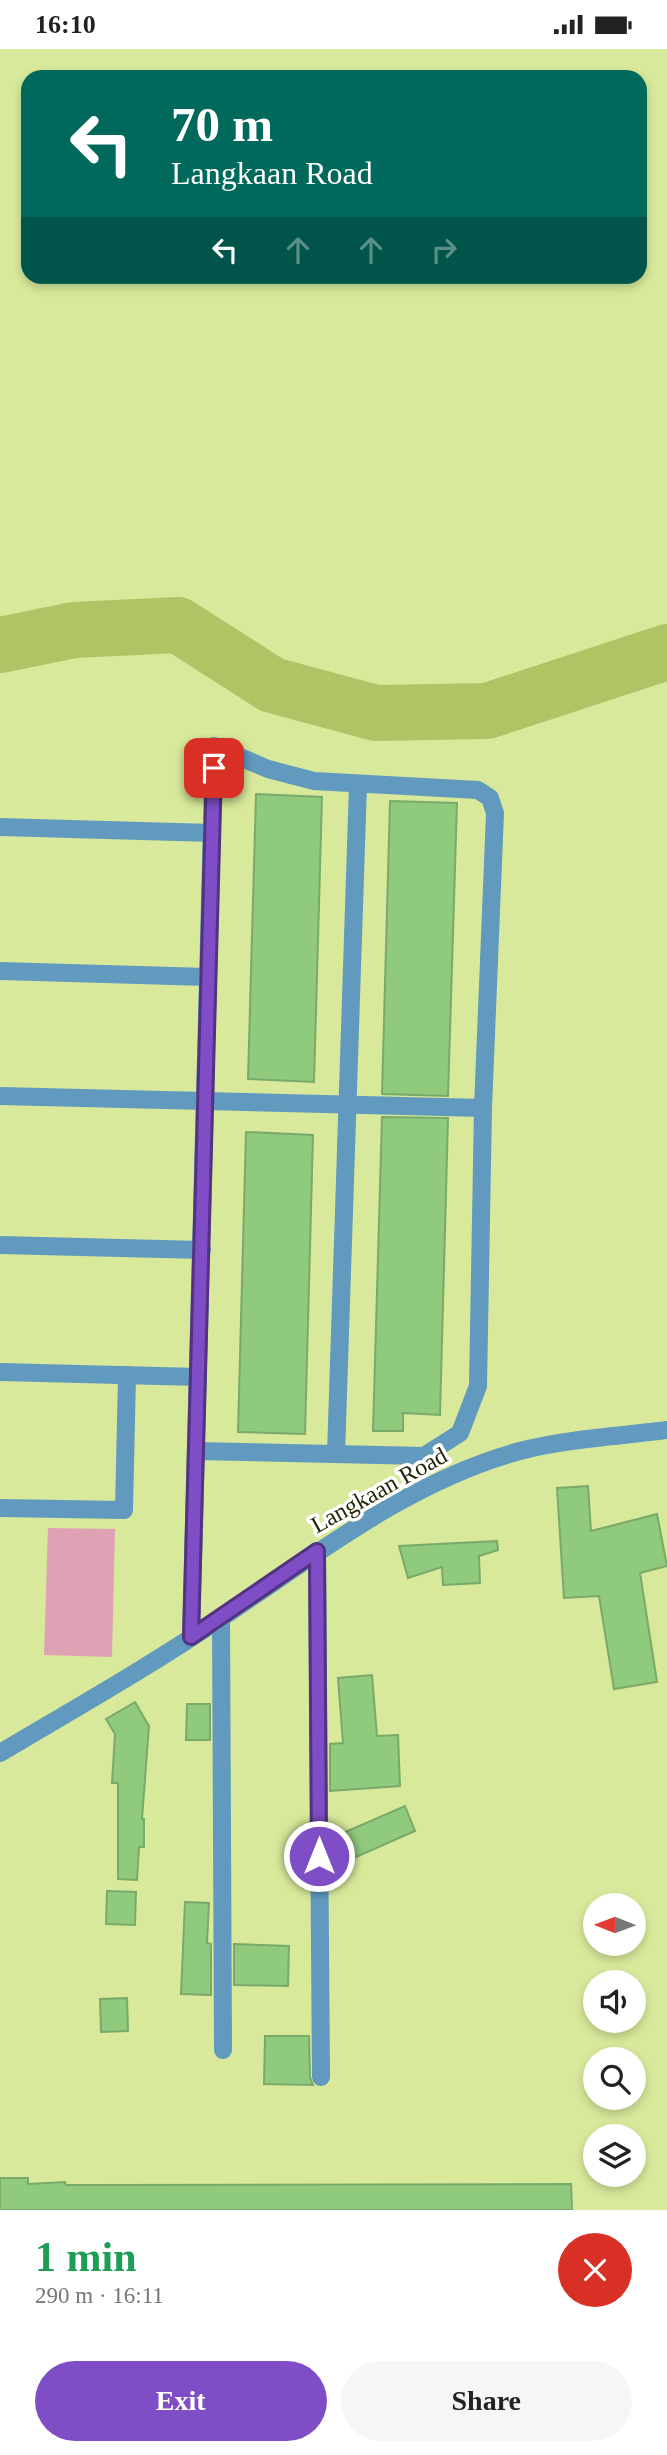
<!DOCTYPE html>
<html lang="en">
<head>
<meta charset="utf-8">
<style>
  :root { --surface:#fff; --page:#f6f6f6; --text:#222; --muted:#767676; --accent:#7f4ec7 }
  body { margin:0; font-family:"Times New Roman",serif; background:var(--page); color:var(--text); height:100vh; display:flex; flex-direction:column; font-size:26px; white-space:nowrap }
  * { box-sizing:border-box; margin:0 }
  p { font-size:23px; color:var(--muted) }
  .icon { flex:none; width:38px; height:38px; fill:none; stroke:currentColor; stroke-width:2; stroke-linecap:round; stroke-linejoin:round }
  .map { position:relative; height:2161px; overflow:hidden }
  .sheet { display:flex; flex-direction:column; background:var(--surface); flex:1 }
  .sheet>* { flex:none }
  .top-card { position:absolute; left:21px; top:21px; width:626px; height:214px; border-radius:21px; box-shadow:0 4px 10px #0003; background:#00695c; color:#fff; overflow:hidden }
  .needle { width:46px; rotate:271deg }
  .tools { position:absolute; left:583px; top:1844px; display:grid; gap:14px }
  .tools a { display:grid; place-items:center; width:63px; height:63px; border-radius:50%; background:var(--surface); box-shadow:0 4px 10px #0003; font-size:35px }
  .pin { position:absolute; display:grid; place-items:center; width:60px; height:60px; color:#fff; margin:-30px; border-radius:14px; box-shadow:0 4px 10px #0006 }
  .me { position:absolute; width:77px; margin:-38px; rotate:0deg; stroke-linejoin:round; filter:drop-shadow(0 0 5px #0008) }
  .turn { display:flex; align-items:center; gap:24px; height:147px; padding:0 35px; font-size:32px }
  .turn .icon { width:91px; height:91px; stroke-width:2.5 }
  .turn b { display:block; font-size:49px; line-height:60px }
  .lanes { display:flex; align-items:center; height:66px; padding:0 35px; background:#0003; justify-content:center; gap:35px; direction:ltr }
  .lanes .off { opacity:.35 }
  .round { display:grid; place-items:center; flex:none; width:74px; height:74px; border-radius:37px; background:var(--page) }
  .headline { display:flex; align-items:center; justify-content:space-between; height:119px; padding:0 35px }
  h1 { font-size:42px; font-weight:600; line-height:52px; color:#1e9e55 }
  .button { display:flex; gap:14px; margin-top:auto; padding:14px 35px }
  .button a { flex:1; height:80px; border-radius:42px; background:var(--accent); color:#fff; font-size:28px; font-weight:600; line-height:80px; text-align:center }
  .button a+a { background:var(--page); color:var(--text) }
  .status { display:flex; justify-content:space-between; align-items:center; height:49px; padding:0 35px; background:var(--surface); direction:ltr }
  .status svg { height:19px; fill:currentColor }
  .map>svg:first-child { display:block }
  .green { fill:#dfa2b5 }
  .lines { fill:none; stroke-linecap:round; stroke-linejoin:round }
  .river { stroke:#b1c465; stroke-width:56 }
  .building { fill:#8fca7d; stroke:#79a96b; stroke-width:2 }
  .minor { stroke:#6199bf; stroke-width:18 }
  .route-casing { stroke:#533381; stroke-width:18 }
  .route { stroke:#7f4ec7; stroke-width:12 }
  .labels { text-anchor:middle; stroke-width:7; stroke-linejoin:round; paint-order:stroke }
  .street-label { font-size:24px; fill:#202606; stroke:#fff }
</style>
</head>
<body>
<div class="status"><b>16:10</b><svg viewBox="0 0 49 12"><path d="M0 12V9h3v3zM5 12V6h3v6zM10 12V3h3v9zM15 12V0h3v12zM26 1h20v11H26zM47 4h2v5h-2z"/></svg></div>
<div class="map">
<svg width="667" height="2161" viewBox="0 0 667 2161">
  <rect width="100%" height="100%" fill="#d8e99b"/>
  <path class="green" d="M48 1479 115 1480 112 1608 44 1606Z"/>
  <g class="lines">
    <path class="river" d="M0 596 74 581 178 576 272 636 376 664 487 662 667 603"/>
  </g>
  <g class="building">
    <path d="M256 745 322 748 314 1033 248 1030Z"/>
    <path d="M390 752 457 754 448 1047 382 1045Z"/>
    <path d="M382 1068 448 1069 440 1366 403 1364V1382H373Z"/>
    <path d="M246 1083 313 1086 305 1385 238 1383Z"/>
    <path d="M588 1437 591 1482 657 1465 667 1517 640 1524 657 1633 614 1640 599 1547 564 1549 557 1439Z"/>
    <path d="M497 1492 498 1501 479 1507 480 1534 443 1536 442 1518 408 1529 399 1497Z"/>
    <path d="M372 1626 377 1687 398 1686 400 1737 330 1742V1695L343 1694 338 1629Z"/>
    <path d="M135 1653 149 1677 142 1770H144V1798H139L137 1831 118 1830V1734H112L115 1685 106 1670Z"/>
    <path d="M187 1655H210V1691H186Z"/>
    <path d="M405 1757 415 1782 347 1812 336 1787Z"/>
    <path d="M107 1842 136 1843 135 1876 106 1875Z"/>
    <path d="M185 1853 209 1854 207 1894 211 1895V1946L181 1945Z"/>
    <path d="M234 1895 289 1897 288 1937 234 1936Z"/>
    <path d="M127 1949 128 1982 101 1983 100 1950Z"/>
    <path d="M265 1987H309L310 2028 313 2036 264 2035Z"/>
    <path d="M0 2129H28V2135L65 2133 66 2136H90L571 2135 572 2161H0Z"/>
  </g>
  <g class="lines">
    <g class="minor">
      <path d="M0 778 212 784"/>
      <path d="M0 922 208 928"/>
      <path d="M0 1047 483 1059"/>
      <path d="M0 1196 202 1201"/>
      <path d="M0 1323 198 1328"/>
      <path d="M336 1405 358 736"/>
      <path d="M0 1459 124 1461 127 1326"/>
      <path d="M317 1502 321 2028"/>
      <path d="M221 1570 223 2001"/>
      <path d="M191 1588 214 697 268 720 314 732 478 741 490 749 495 764 483 1059 478 1337 460 1384 424 1407 196 1402"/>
      <path d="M0 1704C74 1660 150 1617 221 1569 316 1506 409 1432 520 1402 564 1390 621 1387 667 1381"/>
    </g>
  </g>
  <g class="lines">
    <g class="route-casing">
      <path id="route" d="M214 719 191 1588 317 1502 319 1807"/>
    </g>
    <use href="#route" class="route"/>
  </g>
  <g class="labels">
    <g class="street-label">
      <text transform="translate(379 1441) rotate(-29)" y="8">Langkaan Road</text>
    </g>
  </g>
</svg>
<div class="tools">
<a><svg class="needle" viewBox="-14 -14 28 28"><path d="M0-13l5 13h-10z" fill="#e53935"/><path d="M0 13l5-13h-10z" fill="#767676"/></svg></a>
<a><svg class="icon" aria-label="sound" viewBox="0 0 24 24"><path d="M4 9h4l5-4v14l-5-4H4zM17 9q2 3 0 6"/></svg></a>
<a><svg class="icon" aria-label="search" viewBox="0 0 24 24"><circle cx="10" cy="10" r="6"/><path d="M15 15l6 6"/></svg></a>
<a><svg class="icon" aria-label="layers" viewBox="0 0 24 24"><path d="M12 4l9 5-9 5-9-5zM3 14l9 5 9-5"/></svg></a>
</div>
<div class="pin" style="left:214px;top:719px;background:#d93025"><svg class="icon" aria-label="arrive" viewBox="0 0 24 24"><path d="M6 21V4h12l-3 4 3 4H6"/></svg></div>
<svg class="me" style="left:319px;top:1807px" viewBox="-20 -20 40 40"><circle r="17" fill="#7f4ec7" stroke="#fff" stroke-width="3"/><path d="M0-11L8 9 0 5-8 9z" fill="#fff"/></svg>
<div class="top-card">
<div class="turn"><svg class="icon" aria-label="left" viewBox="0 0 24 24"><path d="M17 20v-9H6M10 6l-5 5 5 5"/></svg><div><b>70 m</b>Langkaan Road</div></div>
<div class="lanes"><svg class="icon" aria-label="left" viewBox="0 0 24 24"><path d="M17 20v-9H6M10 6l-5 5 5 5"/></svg><svg class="icon off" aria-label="ahead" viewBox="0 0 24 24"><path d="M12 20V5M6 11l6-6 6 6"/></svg><svg class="icon off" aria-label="ahead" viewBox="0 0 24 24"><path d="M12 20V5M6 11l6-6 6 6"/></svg><svg class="icon off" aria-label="right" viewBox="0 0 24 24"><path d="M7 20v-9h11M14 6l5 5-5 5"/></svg></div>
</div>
</div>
<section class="sheet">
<div class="headline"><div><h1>1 min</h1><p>290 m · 16:11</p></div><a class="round" style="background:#d93025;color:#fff"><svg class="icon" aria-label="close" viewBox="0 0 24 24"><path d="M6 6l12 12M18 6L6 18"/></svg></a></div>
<div class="button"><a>Exit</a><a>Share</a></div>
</section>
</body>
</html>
